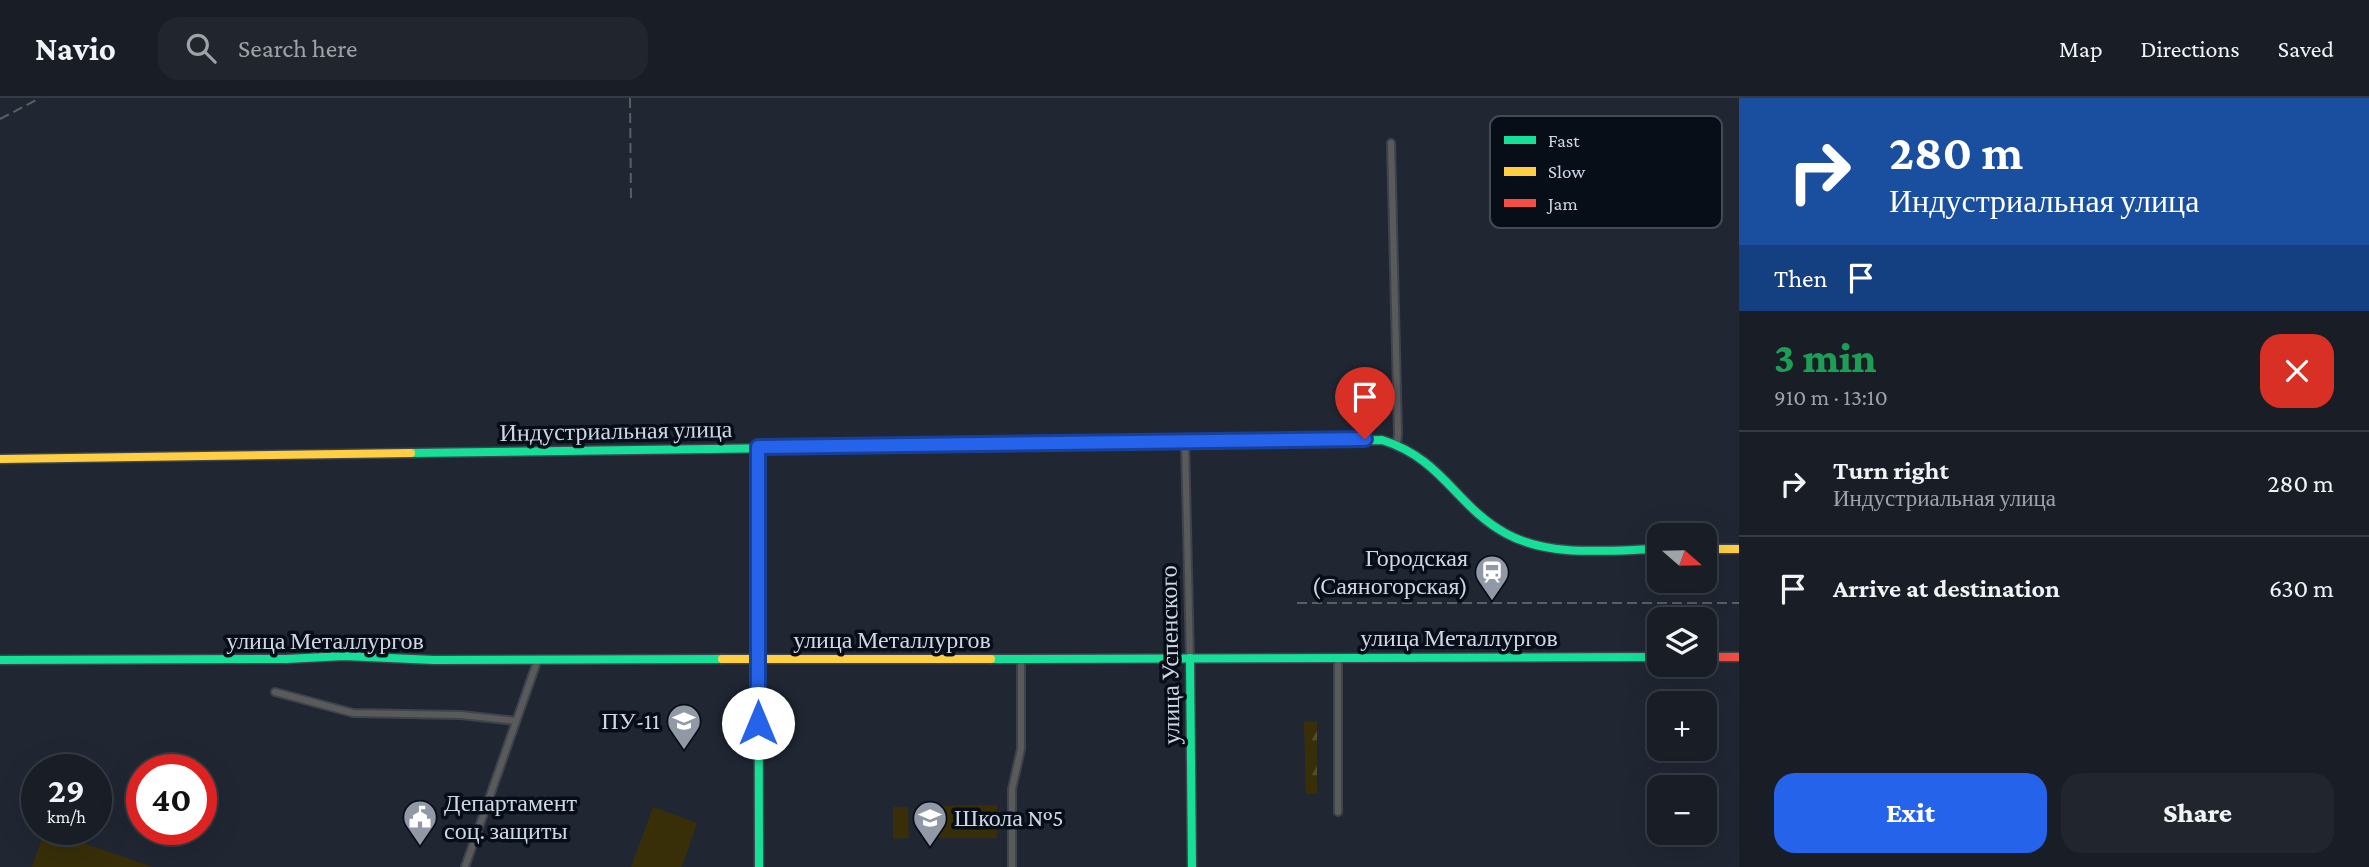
<!DOCTYPE html>
<html lang="en">
<head>
<meta charset="utf-8">
<style>
  :root { --surface:#181d26; --page:#21262e; --text:#f1f3f6; --muted:#9fa2a7; --line:#363b43; --accent:#2563eb }
  body { margin:0; font-family:"Crimson Pro",serif; background:var(--page); color:var(--text); height:100vh; display:flex; flex-direction:column; font-size:26px; white-space:nowrap }
  * { box-sizing:border-box; margin:0 }
  p { font-size:23px; color:var(--muted) }
  .icon { flex:none; width:38px; height:38px; fill:none; stroke:currentColor; stroke-width:2; stroke-linecap:round; stroke-linejoin:round }
  .map { position:relative; flex:1; overflow:hidden }
  .sheet { display:flex; flex-direction:column; background:var(--surface); width:630px }
  .sheet>* { flex:none }
  .top-card { background:#1a4fa0; color:#fff; overflow:hidden }
  .needle { width:46px; rotate:110deg }
  .controls { position:absolute; left:1647px; top:425px; display:grid; gap:14px }
  .controls a { display:grid; place-items:center; width:70px; height:70px; border-radius:14px; background:var(--surface); box-shadow:0 7px 28px #0002,0 0 0 2px var(--line); font-size:35px }
  .speed { position:absolute; left:21px; top:656px; display:flex; gap:14px; font-size:35px; font-weight:700; text-align:center }
  .speed>* { display:grid; place-content:center; width:91px; height:91px; border-radius:50%; background:var(--surface); box-shadow:0 7px 28px #0002,0 0 0 2px var(--line); line-height:1 }
  .speed small { font-size:18px; font-weight:400 }
  .speed .limit { border:10px solid #d22; background:#fff; color:#111 }
  .pin { position:absolute; display:grid; place-items:center; width:60px; height:60px; color:#fff; margin:-72px -30px; border-radius:50% 50% 50% 0; rotate:-45deg; box-shadow:0 0 7px #0007 }
  .pin .icon { rotate:45deg }
  .me { position:absolute; width:77px; margin:-38px; rotate:0deg; stroke-linejoin:round; filter:drop-shadow(0 0 5px #0008) }
  .turn { display:flex; align-items:center; gap:24px; height:147px; padding:0 35px; font-size:32px }
  .turn .icon { width:91px; height:91px; stroke-width:2.5 }
  .turn b { display:block; font-size:49px; line-height:60px }
  .then { display:flex; align-items:center; height:66px; padding:0 35px; background:#0003; gap:14px; font-size:26px }
  .round { display:grid; place-items:center; flex:none; width:74px; height:74px; border-radius:21px; background:var(--page) }
  .overview { display:flex; align-items:center; justify-content:space-between; height:119px; padding:0 35px }
  h1 { font-size:42px; font-weight:800; line-height:52px; color:#1e9e55 }
  .button { display:flex; gap:14px; margin-top:auto; padding:14px 35px }
  .button a { flex:1; height:80px; border-radius:21px; background:var(--accent); color:#fff; font-size:28px; font-weight:800; line-height:80px; text-align:center }
  .button a+a { background:var(--page); color:var(--text) }
  ul { padding:0; list-style:none }
  li { display:flex; align-items:center; gap:21px; height:105px; padding:0 35px; border-top:2px solid var(--line) }
  li div { flex:1 }
  li b { display:block; font-size:26px }
  li em { font-style:normal }
  header { display:flex; align-items:center; gap:42px; box-sizing:border-box; height:98px; padding:0 35px; background:var(--surface); border-bottom:2px solid var(--line) }
  header strong { font-size:33px }
  nav { display:flex; gap:38px; margin-inline-start:auto; font-size:24px }
  .search { width:490px; height:63px; background:var(--page); display:flex; align-items:center; gap:18px; box-sizing:border-box; padding:0 24px; border-radius:21px; color:var(--muted); font-size:26px }
  main { display:flex; flex:1; min-height:0 }
  .map>svg:first-child { display:block }
  .forest { fill:url(#forest-firs) }
  .green { fill:#382f09 }
  .lines { fill:none; stroke-linecap:round; stroke-linejoin:round }
  .street-casing { stroke:#3e444e; stroke-width:10 }
  .fast-casing { stroke:#3e444e; stroke-width:11 }
  .slow-casing { stroke:#3e444e; stroke-width:11 }
  .jam-casing { stroke:#3e444e; stroke-width:11 }
  .street { stroke:#5a5a5a; stroke-width:6 }
  .fast { stroke:#16e098; stroke-width:8 }
  .slow { stroke:#ffcf43; stroke-width:8 }
  .jam { stroke:#f24e42; stroke-width:8 }
  .rail { stroke:#5c5e61; stroke-width:2; stroke-dasharray:10 5; stroke-linecap:butt }
  .route-casing { stroke:#184099; stroke-width:18 }
  .route { stroke:#2563eb; stroke-width:12 }
  .labels { text-anchor:middle; stroke-width:7; stroke-linejoin:round; paint-order:stroke }
  .street-label { font-size:24px; fill:#ced7e6; stroke:#080e18 }
  .poi-label { font-size:24px; fill:#ced7e6; stroke:#080e18; text-anchor:end }
  .key { fill:#080e18; stroke:#434a56; stroke-width:2 }
  .key-label { font-size:19px; fill:#ced7e6 }
</style>
</head>
<body>
<header>
<strong>Navio</strong>
<div class="search"><svg class="icon" aria-label="search" viewBox="0 0 24 24"><circle cx="10" cy="10" r="6"/><path d="M15 15l6 6"/></svg>Search here</div>
<nav><a>Map</a><a>Directions</a><a>Saved</a></nav>
</header>
<main>
<div class="map">
<svg width="1739" height="769" viewBox="0 0 1739 769">
  <defs>
    <pattern id="forest-firs" width="22" height="20" patternUnits="userSpaceOnUse" patternTransform="scale(1.75)"><rect width="22" height="20" fill="#382f09"/><path d="M5 1l3.5 6h-7zM16 11l3.5 6h-7z" fill="#544c2d"/></pattern>
  </defs>
  <rect width="100%" height="100%" fill="#202733"/>
  <path class="forest" d="M1317 623V696H1306L1304 624Z"/>
  <g class="green">
    <path d="M997 707V740H931L930 708Z"/>
    <path d="M653 709 697 725 682 769H631Z"/>
    <path d="M893 709H908L909 740 893 741Z"/>
    <path d="M45 732 153 769H32Z"/>
  </g>
  <g class="lines">
    <g class="street-casing">
      <g id="street">
        <path d="M1391 45 1398 336 1397 344"/>
        <path d="M1185 344 1190 560"/>
        <path d="M275 594 353 615 461 617 516 623"/>
        <path d="M1338 714V560"/>
        <path d="M465 769 538 561"/>
        <path d="M1012 769V691L1021 651V561"/>
      </g>
    </g>
    <g class="fast-casing">
      <g id="fast">
        <path d="M1240 344 1382 342C1443 361 1456 408 1505 435 1549 460 1610 452 1659 451"/>
        <path d="M758 349 759 769"/>
        <path d="M411 355 859 349"/>
        <path d="M1190 560 1192 769"/>
        <path d="M991 561 1659 559"/>
        <path d="M0 562 286 561 344 558 434 562 722 561"/>
      </g>
    </g>
    <g class="slow-casing">
      <g id="slow">
        <path d="M859 349 1240 344"/>
        <path d="M0 361 411 355"/>
        <path d="M1704 451H1739"/>
        <path d="M722 561H991"/>
      </g>
    </g>
    <g class="jam-casing">
      <path id="jam" d="M1704 559H1739"/>
    </g>
    <use href="#street" class="street"/>
    <use href="#fast" class="fast"/>
    <use href="#slow" class="slow"/>
    <use href="#jam" class="jam"/>
    <g class="rail">
      <path d="M630 0 631 102"/>
      <path d="M0 21 40 0"/>
      <path d="M1297 505H1739"/>
    </g>
  </g>
  <g class="lines">
    <g class="route-casing">
      <path id="route" d="M758 625V349L1365 341"/>
    </g>
    <use href="#route" class="route"/>
  </g>
  <defs>
    <g id="station-pin" transform="scale(1.75)"><path d="M0 17L-7.5 6A9.5 9.5 0 1 1 7.5 6Z" fill="#9199a7" stroke="#080e18"/><path d="M-3-6H3Q5-6 5-4V2Q5 4 3 4L4.5 6H3L1.5 4h-3L-3 6H-4.5L-3 4Q-5 4-5 2V-4Q-5-6-3-6ZM-3.5-4v3h7v-3ZM-3.5 1v1.5H-2V1ZM2 1v1.5H3.5V1Z" fill="#fff"/></g>
    <g id="university-pin" transform="scale(1.75)"><path d="M0 17L-7.5 6A9.5 9.5 0 1 1 7.5 6Z" fill="#9199a7" stroke="#080e18"/><path d="M0-5L7-2L0 1L-7-2ZM-4 1L0 2.5L4 1V4Q0 6-4 4Z" fill="#fff"/></g>
    <g id="civic-pin" transform="scale(1.75)"><path d="M0 17L-7.5 6A9.5 9.5 0 1 1 7.5 6Z" fill="#9199a7" stroke="#080e18"/><path d="M-.6-6.5H3V-4.5H.6V-3L4-1V1h2V6H-6V1h2V-1L-.6-3ZM-1.2 2.5V6h2.4V2.5Z" fill="#fff"/></g>
    <g id="school-pin" transform="scale(1.75)"><path d="M0 17L-7.5 6A9.5 9.5 0 1 1 7.5 6Z" fill="#9199a7" stroke="#080e18"/><path d="M0-5L7-2L0 1L-7-2ZM-4 1L0 2.5L4 1V4Q0 6-4 4Z" fill="#fff"/></g>
  </defs>
  <g fill-rule="evenodd">
    <use href="#station-pin" x="1492" y="474"/>
    <use href="#university-pin" x="684" y="623"/>
    <use href="#civic-pin" x="420" y="719"/>
    <use href="#school-pin" x="930" y="720"/>
  </g>
  <g class="labels">
    <g class="street-label">
      <text transform="translate(616 333) rotate(-1)" y="8">Индустриальная улица</text>
      <text x="1459" y="548">улица Металлургов</text>
      <text x="892" y="550">улица Металлургов</text>
      <text x="325" y="551">улица Металлургов</text>
      <text transform="translate(1170 557) rotate(-91)" y="8">улица Успенского</text>
    </g>
    <g class="poi-label">
      <text x="1468" y="468">Городская<tspan x="1468" dy="28">(Саяногорская)</tspan></text>
      <text x="660" y="631">ПУ-11</text>
      <text x="444" y="713" text-anchor="start">Департамент<tspan x="444" dy="28">соц. защиты</tspan></text>
      <text x="954" y="728" text-anchor="start">Школа №5</text>
    </g>
  </g>
  <rect x="1490" y="18" width="232" height="112" rx="10" class="key"/>
  <rect x="1504" y="38" width="32" height="8" fill="#16e098"/>
  <rect x="1504" y="69" width="32" height="9" fill="#ffcf43"/>
  <rect x="1504" y="101" width="32" height="8" fill="#f24e42"/>
  <g class="key-label">
    <text x="1548" y="49">Fast</text>
    <text x="1548" y="80">Slow</text>
    <text x="1548" y="112">Jam</text>
  </g>
</svg>
<div class="controls">
<a><svg class="needle" viewBox="-14 -14 28 28"><path d="M0-13l5 13h-10z" fill="#e53935"/><path d="M0 13l5-13h-10z" fill="#9fa2a7"/></svg></a>
<a><svg class="icon" aria-label="layers" viewBox="0 0 24 24"><path d="M12 4l9 5-9 5-9-5zM3 14l9 5 9-5"/></svg></a>
<a>+</a>
<a>−</a>
</div>
<div class="speed"><div>29<small>km/h</small></div><div class="limit">40</div></div>
<div class="pin" style="left:1365px;top:341px;background:#d93025"><svg class="icon" aria-label="arrive" viewBox="0 0 24 24"><path d="M6 21V4h12l-3 4 3 4H6"/></svg></div>
<svg class="me" style="left:758px;top:625px" viewBox="-20 -20 40 40"><circle r="19" fill="#fff"/><path d="M0-13L10 11 0 6-10 11z" fill="#2563eb"/></svg>
</div>
<section class="sheet">
<div class="top-card">
<div class="turn"><svg class="icon" aria-label="right" viewBox="0 0 24 24"><path d="M7 20v-9h11M14 6l5 5-5 5"/></svg><div><b>280 m</b>Индустриальная улица</div></div>
<div class="then">Then<svg class="icon" aria-label="arrive" viewBox="0 0 24 24"><path d="M6 21V4h12l-3 4 3 4H6"/></svg></div>
</div>
<div class="overview"><div><h1>3 min</h1><p>910 m · 13:10</p></div><a class="round" style="background:#d93025;color:#fff"><svg class="icon" aria-label="close" viewBox="0 0 24 24"><path d="M6 6l12 12M18 6L6 18"/></svg></a></div>
<ul>
<li><svg class="icon" aria-label="right" viewBox="0 0 24 24"><path d="M7 20v-9h11M14 6l5 5-5 5"/></svg><div><b>Turn right</b><p>Индустриальная улица</p></div><em>280 m</em></li>
<li><svg class="icon" aria-label="arrive" viewBox="0 0 24 24"><path d="M6 21V4h12l-3 4 3 4H6"/></svg><div><b>Arrive at destination</b></div><em>630 m</em></li>
</ul>
<div class="button"><a>Exit</a><a>Share</a></div>
</section>
</main>
</body>
</html>
